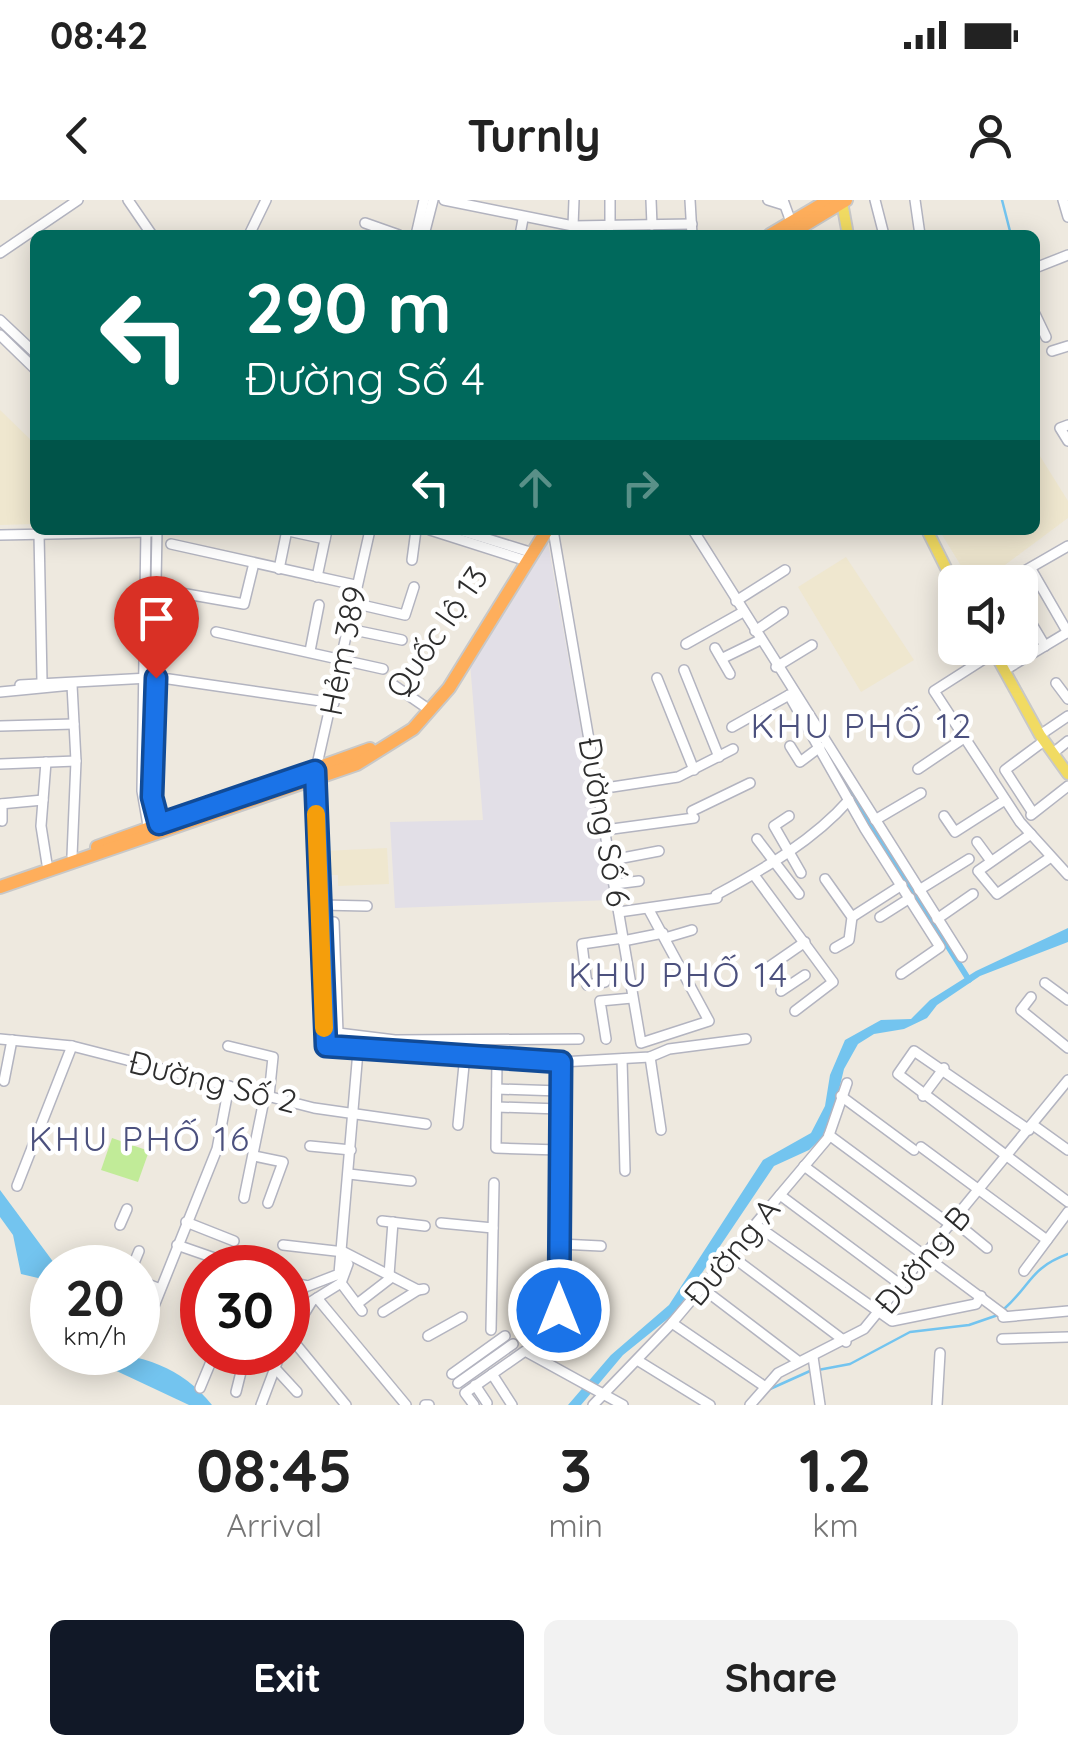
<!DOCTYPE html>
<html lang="en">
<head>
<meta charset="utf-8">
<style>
  :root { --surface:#fff; --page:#f2f2f2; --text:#222; --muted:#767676; --accent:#111827 }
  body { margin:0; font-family:Quicksand,sans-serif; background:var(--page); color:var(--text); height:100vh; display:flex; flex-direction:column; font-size:38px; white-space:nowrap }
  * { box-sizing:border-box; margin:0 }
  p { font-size:32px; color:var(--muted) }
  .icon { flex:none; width:55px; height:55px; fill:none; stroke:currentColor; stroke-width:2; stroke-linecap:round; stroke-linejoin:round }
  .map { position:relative; height:1205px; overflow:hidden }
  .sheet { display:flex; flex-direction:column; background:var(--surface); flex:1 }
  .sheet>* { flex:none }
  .top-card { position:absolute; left:30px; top:30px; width:1010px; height:305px; border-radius:15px; box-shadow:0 5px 25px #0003; background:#00695c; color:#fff; overflow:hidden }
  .tools { position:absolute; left:938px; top:365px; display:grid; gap:20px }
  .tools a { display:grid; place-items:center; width:100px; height:100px; border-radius:15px; background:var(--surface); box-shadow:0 5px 25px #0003; font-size:50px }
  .speed { position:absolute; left:30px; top:1045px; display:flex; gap:20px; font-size:50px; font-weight:700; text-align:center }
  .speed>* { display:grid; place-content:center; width:130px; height:130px; border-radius:50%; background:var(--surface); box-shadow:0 5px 25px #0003; line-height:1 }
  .speed small { font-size:25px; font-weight:400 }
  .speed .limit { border:15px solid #d22; background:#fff; color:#111 }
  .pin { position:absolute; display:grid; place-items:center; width:85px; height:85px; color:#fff; margin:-102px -42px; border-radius:50% 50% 50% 0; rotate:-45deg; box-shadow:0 0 10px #0007 }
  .pin .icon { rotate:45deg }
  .me { position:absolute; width:110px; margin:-55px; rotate:0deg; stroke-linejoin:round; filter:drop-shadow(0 0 8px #0008) }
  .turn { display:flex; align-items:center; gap:35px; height:210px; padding:0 50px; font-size:45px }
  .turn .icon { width:130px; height:130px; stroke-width:2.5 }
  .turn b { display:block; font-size:70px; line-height:85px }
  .lanes { display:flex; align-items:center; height:95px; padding:0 50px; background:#0003; justify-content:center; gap:50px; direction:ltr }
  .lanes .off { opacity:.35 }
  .eta { display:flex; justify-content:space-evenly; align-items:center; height:170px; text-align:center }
  .eta b { font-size:60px; font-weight:800; line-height:70px }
  .action { display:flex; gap:20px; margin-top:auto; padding:20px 50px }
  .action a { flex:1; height:115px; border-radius:15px; background:var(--accent); color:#fff; font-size:40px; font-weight:800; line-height:115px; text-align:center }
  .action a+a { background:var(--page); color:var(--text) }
  .status { display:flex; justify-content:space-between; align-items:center; height:70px; padding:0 50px; background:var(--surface); direction:ltr }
  .status svg { height:28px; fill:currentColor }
  header { display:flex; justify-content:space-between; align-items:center; height:130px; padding:0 50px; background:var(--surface); font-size:45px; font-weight:800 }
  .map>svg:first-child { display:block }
  .industrial { fill:#e2dfe7 }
  .education { fill:#efe7cf }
  .pitch { fill:#c1eb98 }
  .water { fill:#73c4ef }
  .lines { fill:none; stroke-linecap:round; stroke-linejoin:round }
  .stream { stroke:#73c4ef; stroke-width:2.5 }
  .canal { stroke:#73c4ef; stroke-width:6 }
  .minor-casing { stroke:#b3b4c0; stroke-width:12 }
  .major-casing { stroke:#c8c8c8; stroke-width:14 }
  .highway-casing { stroke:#c8c8c8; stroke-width:16 }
  .minor { stroke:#fff; stroke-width:9 }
  .major { stroke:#f1db62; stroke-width:10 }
  .highway { stroke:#feae5b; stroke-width:12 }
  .route-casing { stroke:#114b97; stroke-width:25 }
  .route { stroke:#1a73e8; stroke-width:18 }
  .slow { stroke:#f59e0b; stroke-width:18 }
  .labels { text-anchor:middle; stroke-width:9; stroke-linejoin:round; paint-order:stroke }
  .street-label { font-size:32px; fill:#2d2d2d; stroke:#fff }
  .neighbourhood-label { font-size:35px; letter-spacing:2.5px; fill:#4c517e; stroke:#fff }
</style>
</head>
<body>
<div class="status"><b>08:42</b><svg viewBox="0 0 49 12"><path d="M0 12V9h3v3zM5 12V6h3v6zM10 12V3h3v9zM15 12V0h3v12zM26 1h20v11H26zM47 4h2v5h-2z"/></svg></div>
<header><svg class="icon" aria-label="back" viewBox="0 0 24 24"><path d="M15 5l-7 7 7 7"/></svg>Turnly<svg class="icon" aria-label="person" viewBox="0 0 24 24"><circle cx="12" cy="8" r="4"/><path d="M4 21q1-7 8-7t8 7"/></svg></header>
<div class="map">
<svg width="1068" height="1205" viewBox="0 0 1068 1205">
  <rect width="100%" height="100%" fill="#eee9df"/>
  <path class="industrial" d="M547 337 611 700 395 708 390 622 483 620 470 463Z"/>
  <g class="education">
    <path d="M0 210 35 244V324L0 325Z"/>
    <path d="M1035 248 1068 301V318L982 382H971L939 330H1035Z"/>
    <path d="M846 357 914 460 861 492 798 387Z"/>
    <path d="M387 648 389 684 338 686V675H323V651Z"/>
  </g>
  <path class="pitch" d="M112 938 149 951 138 982 101 970Z"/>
  <g class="water">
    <path d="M1068 728V742L980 776 937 805 927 818 904 829 874 834 858 844 844 869 831 923 823 937 809 950 774 966 675 1113 623 1155 581 1205H568L611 1155 669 1105 763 960 811 933 825 906 830 875 845 840 881 820 911 819 930 800 976 771Z"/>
    <path d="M0 990 57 1067 52 1068V1096L38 1078 21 1074 13 1035 0 1017Z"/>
    <path d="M89 1153C138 1152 181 1166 212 1205H189L91 1159Z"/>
  </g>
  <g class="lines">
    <g class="stream">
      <path d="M1002 0 1011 35"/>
      <path d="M1004 1109C1032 1084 1030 1068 1068 1054"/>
      <path d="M818 1170 850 1164 910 1132 969 1125 998 1115"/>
      <path d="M770 1189 810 1171"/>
    </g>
    <path class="canal" d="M816 535 969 780"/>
    <g class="minor-casing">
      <g id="minor">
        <path d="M128 0 152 35"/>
        <path d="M444 0 573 26 692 24"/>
        <path d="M651 0 652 25"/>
        <path d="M690 0 692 35"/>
        <path d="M768 0 784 5"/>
        <path d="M783 0 791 22"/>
        <path d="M875 0 884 35"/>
        <path d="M915 0 920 35"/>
        <path d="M1063 0 1068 17"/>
        <path d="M365 23 399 35"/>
        <path d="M573 26 574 0"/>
        <path d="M610 26V0"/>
        <path d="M249 35 266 0"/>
        <path d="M416 35 424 0"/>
        <path d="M424 35 433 0"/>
        <path d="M520 35 523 19"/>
        <path d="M0 53 78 0"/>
        <path d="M1035 68 1068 55"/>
        <path d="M1035 114 1046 137"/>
        <path d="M0 120 35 153"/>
        <path d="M0 135 35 169"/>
        <path d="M1052 151 1068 146"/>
        <path d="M1068 225 1060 228 1068 241"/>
        <path d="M146 330 142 591 149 631"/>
        <path d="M157 330 152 597 160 626"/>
        <path d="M284 330 325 339"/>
        <path d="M430 330 527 361"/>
        <path d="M459 330 533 353"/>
        <path d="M553 330 641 843 709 821 649 710"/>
        <path d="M693 330 962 757"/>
        <path d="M39 334 42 481"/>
        <path d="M0 335 152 332"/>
        <path d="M171 344 355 385"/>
        <path d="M412 360 416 330"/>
        <path d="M279 369 287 330"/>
        <path d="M1031 369 1068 433"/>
        <path d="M317 377 327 330"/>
        <path d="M1007 381 1068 346"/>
        <path d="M175 392 244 404 254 363"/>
        <path d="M736 401 785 370"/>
        <path d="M353 403 405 415 414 387"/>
        <path d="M1020 404 1045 446"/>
        <path d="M349 429 402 440"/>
        <path d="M755 431 783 412"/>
        <path d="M216 432 383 469"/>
        <path d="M686 444 743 412"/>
        <path d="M715 448 730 474"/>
        <path d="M310 451 319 405"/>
        <path d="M995 452 934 491 1020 622 1068 675"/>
        <path d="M723 458 760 440"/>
        <path d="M776 467 812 445"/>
        <path d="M684 470 719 557"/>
        <path d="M1005 470 1068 432"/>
        <path d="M657 478 694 570"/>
        <path d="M169 479 334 503"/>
        <path d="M1056 483 1068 499"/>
        <path d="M392 484 424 506"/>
        <path d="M20 485 149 478"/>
        <path d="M0 492 72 485 76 561 72 656"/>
        <path d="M789 495 865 629 940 747 901 774"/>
        <path d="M0 526 74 524"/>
        <path d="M732 527 789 495"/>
        <path d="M1040 535 1068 516"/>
        <path d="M790 546 800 562 820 547"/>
        <path d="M1053 553 1068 541"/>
        <path d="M46 562 41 626 47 664"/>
        <path d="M0 564 76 561"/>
        <path d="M316 569 370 330"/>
        <path d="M918 569 964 538"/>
        <path d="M314 581 326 846 561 862 650 857 669 849 746 839"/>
        <path d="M599 589 678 577 733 549"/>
        <path d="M0 604 43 600"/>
        <path d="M692 611 750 583"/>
        <path d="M1033 613 1005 570 1044 541"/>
        <path d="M1031 615 1068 586"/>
        <path d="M789 616 774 626 801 673"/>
        <path d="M944 616 955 632 1005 600"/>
        <path d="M875 620 921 593"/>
        <path d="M2 621V604"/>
        <path d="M605 630 694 618"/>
        <path d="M1031 634 978 671 997 694 1051 657"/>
        <path d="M757 639 799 694"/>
        <path d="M977 642 991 661"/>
        <path d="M612 660 659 651"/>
        <path d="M754 675 833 782 795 811"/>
        <path d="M825 679 852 717 849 740 835 748"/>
        <path d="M615 684 639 681"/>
        <path d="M919 690 969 659"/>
        <path d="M716 695C764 669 814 640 849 600"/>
        <path d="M321 705 367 706"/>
        <path d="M619 712 717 698"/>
        <path d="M852 717 902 685"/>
        <path d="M880 717 910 698"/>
        <path d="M937 719 973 694"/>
        <path d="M334 722 338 833 395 840 579 839"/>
        <path d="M665 738 692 730"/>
        <path d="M623 741 663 733"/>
        <path d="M766 769 805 742"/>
        <path d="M605 782 587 785 582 744 623 738"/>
        <path d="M1045 783 1068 800"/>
        <path d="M781 791 805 775"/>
        <path d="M1031 797 1021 810 1068 848"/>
        <path d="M0 839 72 846 314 908 426 924"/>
        <path d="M606 839 600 801 632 798"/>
        <path d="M228 846 273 857 269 896"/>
        <path d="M650 857 661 930"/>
        <path d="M497 859 496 948 559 950"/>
        <path d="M622 859 625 971"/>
        <path d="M4 881 12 840"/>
        <path d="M497 889 560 891"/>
        <path d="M841 896 914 950"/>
        <path d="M923 896 944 868"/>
        <path d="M497 907 560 909"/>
        <path d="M458 925 465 855"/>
        <path d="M1033 925 1068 950"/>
        <path d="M1029 930 914 851 898 874 1068 1002"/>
        <path d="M829 935 951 1025"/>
        <path d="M310 946 351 950"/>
        <path d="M921 947 1047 1040"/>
        <path d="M254 956 283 962 268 1003"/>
        <path d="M804 966 1003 1114"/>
        <path d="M349 974 411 981"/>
        <path d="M17 986 72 846"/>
        <path d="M780 995 901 1085"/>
        <path d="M244 998 265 895"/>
        <path d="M382 1021 425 1026"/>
        <path d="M954 1021 987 1048"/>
        <path d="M186 1022 234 1041"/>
        <path d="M441 1023 493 1028"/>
        <path d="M120 1025 127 1009"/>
        <path d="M756 1025 892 1121 976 1104 981 1096"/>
        <path d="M560 1044 601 1046"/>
        <path d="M177 1045 243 1068"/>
        <path d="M283 1045 344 1052 418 1090 424 1089"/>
        <path d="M730 1055 846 1142"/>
        <path d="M132 1068 139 1051"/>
        <path d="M1024 1071 1068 1012"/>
        <path d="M389 1075 393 1022"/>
        <path d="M138 1080 160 1089"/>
        <path d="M288 1082 308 1086 339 1074 358 851"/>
        <path d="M341 1083 362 1111"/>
        <path d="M702 1088 798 1161"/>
        <path d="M317 1098 406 1205"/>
        <path d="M357 1104 392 1077"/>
        <path d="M383 1112 418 1090"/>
        <path d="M288 1117 305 1086"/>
        <path d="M1003 1117 1068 1111"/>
        <path d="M672 1123 764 1186"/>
        <path d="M491 1130 494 983"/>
        <path d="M428 1136 462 1117"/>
        <path d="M290 1137 346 1205"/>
        <path d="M1002 1139 1068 1137"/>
        <path d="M288 1140 312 1101 341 1083 348 1064 343 1057"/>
        <path d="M559 1143 561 862"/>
        <path d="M138 1146 217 949 229 886"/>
        <path d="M813 1157 820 1205"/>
        <path d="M637 1160 710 1205"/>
        <path d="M274 1167 297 1192"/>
        <path d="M452 1174 505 1136"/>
        <path d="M492 1174 512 1205"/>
        <path d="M458 1183 513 1144"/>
        <path d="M475 1185 487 1203"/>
        <path d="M200 1188 215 1152"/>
        <path d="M236 1192 246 1152"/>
        <path d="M261 1205 281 1152"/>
        <path d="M425 1205H429"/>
        <path d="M474 1205 465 1193 525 1151 623 1205"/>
        <path d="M593 1205 672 1123 828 938 847 883"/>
        <path d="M750 1205 778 1173 864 1129 1068 880"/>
        <path d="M937 1205 940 1153"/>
      </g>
    </g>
    <g class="major-casing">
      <g id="major">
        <path d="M842 2 848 35"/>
        <path d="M927 330 955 386"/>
        <path d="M992 448 1040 535 1068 574"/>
      </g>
    </g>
    <g class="highway-casing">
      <g id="highway">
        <path d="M770 35 829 0"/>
        <path d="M788 35 846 0"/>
        <path d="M97 647 370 549"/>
        <path d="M0 687 357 564 413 529 449 488 547 330"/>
      </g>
    </g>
    <use href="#minor" class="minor"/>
    <use href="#major" class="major"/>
    <use href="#highway" class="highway"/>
  </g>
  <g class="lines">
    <g class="route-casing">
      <path id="route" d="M156 478 152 597 159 624 315 571 326 846 561 862 559 1110"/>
    </g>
    <use href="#route" class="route"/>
    <path class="slow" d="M316 614 324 828"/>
  </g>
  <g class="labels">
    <g class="street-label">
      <text transform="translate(437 432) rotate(-55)" y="11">Quốc lộ 13</text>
      <text transform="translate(343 451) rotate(-79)" y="11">Hẻm 389</text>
      <text transform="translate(604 622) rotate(80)" y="11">Đường Số 6</text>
      <text transform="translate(213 882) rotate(14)" y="11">Đường Số 2</text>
      <text transform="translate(732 1052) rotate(-50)" y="11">Đường A</text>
      <text transform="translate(923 1060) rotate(-50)" y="11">Đường B</text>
    </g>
    <g class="neighbourhood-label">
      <text x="862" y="538">KHU PHỐ 12</text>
      <text x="679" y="787">KHU PHỐ 14</text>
      <text x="140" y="951">KHU PHỐ 16</text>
    </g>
  </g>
</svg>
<div class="tools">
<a><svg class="icon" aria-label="sound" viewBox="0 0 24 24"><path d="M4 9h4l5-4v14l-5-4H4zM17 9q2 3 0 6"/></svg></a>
</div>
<div class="speed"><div>20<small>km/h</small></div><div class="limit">30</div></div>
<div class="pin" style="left:156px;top:478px;background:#d93025"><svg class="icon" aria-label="arrive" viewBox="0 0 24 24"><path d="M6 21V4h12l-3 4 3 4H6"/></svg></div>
<svg class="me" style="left:559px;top:1110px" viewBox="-20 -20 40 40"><circle r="17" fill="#1a73e8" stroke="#fff" stroke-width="3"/><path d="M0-11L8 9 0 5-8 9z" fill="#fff"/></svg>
<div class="top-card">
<div class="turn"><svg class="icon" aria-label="left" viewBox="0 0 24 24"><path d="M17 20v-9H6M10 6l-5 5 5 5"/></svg><div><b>290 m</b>Đường Số 4</div></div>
<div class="lanes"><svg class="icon" aria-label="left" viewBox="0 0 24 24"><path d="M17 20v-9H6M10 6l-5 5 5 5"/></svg><svg class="icon off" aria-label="ahead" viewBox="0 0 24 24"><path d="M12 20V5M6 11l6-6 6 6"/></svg><svg class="icon off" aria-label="right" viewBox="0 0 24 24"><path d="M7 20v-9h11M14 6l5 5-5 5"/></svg></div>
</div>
</div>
<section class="sheet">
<div class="eta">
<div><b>08:45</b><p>Arrival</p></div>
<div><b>3</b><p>min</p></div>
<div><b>1.2</b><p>km</p></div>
</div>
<div class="action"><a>Exit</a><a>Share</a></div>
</section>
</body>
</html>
